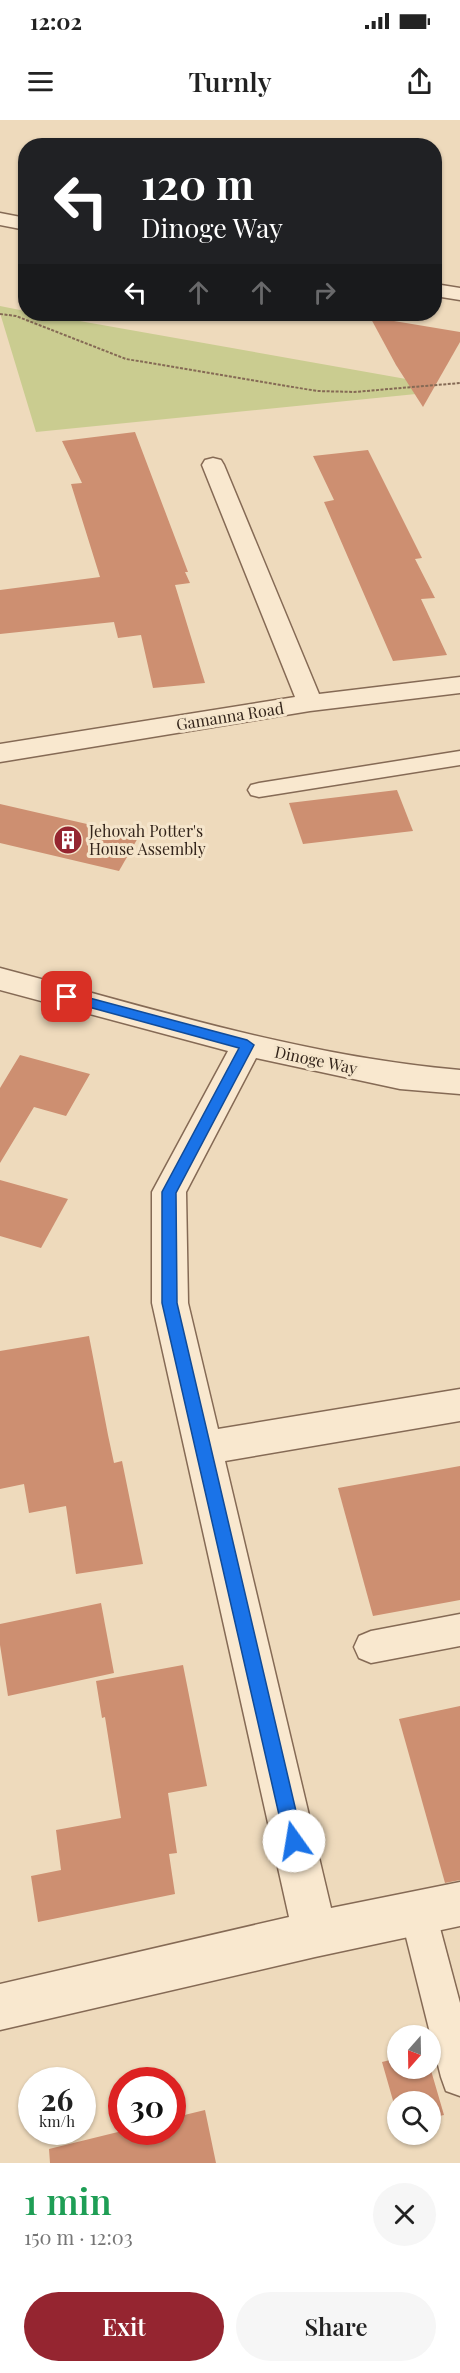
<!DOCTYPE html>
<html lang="en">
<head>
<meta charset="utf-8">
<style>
  :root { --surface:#fff; --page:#f6f6f6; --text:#222; --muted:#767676; --accent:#952530 }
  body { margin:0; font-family:"Playfair Display",serif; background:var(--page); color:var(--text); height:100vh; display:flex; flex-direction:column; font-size:22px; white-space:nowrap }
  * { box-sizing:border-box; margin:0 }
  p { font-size:20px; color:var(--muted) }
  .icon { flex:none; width:33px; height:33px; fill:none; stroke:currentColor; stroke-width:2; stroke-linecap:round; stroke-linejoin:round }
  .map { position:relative; height:2043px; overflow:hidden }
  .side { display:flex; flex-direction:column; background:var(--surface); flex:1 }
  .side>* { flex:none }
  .banner { position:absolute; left:18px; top:18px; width:424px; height:183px; border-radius:24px; box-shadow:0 2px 4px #0004; background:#202124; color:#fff; overflow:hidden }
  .needle { width:39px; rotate:200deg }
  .controls { position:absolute; left:387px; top:1905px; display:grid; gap:12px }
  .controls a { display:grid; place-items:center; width:54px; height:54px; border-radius:50%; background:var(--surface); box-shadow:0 2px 4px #0004; font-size:30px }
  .speed { position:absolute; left:18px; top:1947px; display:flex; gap:12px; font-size:30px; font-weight:700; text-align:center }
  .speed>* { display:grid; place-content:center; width:78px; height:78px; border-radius:50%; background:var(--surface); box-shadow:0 2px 4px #0004; line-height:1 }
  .speed small { font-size:15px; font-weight:400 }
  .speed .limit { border:9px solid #d22; background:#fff; color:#111 }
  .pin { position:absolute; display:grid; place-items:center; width:51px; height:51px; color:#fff; margin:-26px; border-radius:12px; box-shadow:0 3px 9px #0006 }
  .me { position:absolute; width:66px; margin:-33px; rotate:347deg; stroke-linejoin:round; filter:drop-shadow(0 0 4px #0008) }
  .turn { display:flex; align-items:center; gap:21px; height:126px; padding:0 24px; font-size:27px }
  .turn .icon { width:78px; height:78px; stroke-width:2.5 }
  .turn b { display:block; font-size:42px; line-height:51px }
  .lanes { display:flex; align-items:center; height:57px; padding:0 24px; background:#0003; justify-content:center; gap:30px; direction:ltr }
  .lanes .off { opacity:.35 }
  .round { display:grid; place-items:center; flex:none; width:63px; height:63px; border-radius:32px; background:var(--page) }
  .summary { display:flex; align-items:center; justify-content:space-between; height:102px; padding:0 24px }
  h1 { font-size:36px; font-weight:600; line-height:45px; color:#1e9e55 }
  .primary-button { display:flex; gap:12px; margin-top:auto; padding:12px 24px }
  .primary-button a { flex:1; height:69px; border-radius:36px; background:var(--accent); color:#fff; font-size:24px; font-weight:600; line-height:69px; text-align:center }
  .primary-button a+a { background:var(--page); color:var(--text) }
  .status { display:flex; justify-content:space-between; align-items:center; height:42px; padding:0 30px; background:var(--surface); direction:ltr }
  .status svg { height:16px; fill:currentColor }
  header { display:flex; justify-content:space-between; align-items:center; height:78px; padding:0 24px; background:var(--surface); font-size:27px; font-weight:600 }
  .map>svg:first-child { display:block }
  .green { fill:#cacc90 }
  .building { fill:#cd8f71 }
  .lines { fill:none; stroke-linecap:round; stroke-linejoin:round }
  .lane-casing { stroke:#856a55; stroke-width:3 }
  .street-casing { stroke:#856a55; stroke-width:3 }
  .path { stroke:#856a55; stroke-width:2; stroke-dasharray:3 1.5; stroke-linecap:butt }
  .lane { fill:#f9e8cf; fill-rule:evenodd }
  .street { fill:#f9e8cf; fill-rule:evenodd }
  .route { fill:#1a73e8; stroke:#114b97; stroke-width:1.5 }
  .labels { text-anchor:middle; stroke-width:6; stroke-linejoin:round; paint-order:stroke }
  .street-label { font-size:16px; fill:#34251b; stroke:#f5e5cb }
  .poi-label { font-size:16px; fill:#34251b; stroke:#f5e5cb; text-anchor:start }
</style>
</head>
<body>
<div class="status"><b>12:02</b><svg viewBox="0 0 49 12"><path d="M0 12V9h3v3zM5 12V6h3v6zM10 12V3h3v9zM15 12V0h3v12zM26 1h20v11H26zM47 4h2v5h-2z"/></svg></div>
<header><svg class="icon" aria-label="menu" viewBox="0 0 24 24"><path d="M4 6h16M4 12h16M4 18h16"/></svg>Turnly<svg class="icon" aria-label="share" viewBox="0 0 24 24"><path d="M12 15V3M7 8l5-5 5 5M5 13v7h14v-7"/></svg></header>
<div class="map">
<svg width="460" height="2043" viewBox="0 0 460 2043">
  <rect width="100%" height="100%" fill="#eedabc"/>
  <path class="green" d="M0 186 25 191 26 194H40L423 262 426 273 36 312 0 193Z"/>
  <g class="building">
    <path d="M370 197 460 212V222L423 287 396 245Z"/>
    <path d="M135 312 188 452H185L190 463 175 465 205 563 153 568 141 515 118 518 114 502 0 514V470L100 457 71 364 82 363 62 321Z"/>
    <path d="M368 330 422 438 415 439 435 478 421 479 447 535 393 541 324 382 334 380 313 336Z"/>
    <path d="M397 670 413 711 303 724 289 683Z"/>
    <path d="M0 684 139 716 119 751 0 723Z"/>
    <path d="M20 935 90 954 66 996 34 987 0 1043V968Z"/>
    <path d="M0 1060 68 1079 41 1128 0 1116Z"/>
    <path d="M89 1216 108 1315 114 1343 122 1341 143 1444 76 1454 66 1386 29 1393 24 1364 0 1369V1231Z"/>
    <path d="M460 1346V1480L373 1496 338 1368Z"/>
    <path d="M101 1483 114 1553 8 1576 0 1525V1504Z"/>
    <path d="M183 1545 207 1666 168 1673 177 1733 169 1734 175 1774 38 1802 31 1756 61 1750 56 1710 121 1698 105 1597 102 1598 96 1561Z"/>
    <path d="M460 1586V1760L445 1763 399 1599Z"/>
    <path d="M398 1938V1948L430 1947 444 1995 430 1998V1982H398V1998L382 1942Z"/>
    <path d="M205 1990 216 2043H50L49 2029 122 2011 172 2012V1998Z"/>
  </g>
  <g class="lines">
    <g class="lane-casing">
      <g id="lane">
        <path d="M460 631V645L259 677 251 675 248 670 251 665 259 663Z"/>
        <path d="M460 1494V1526L371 1543 359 1538 354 1527 359 1516 371 1511Z"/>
        <path d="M418 1775 431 1780 436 1793 460 1883V1976L446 1971 441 1957 400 1793 405 1780Z"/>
      </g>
    </g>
    <g class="street-casing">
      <g id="street">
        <path d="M0 93 26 98V110L0 105Z"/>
        <path d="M435 164 460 168V180L435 176Z"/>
        <path d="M213 338 221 340 224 345 319 574 460 557V573L310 591 0 642V624L295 577 202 345 205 340Z"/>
        <path d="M0 848C151 888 304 937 460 950V974L400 969 256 938 186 1072 188 1183 218 1309 460 1269V1301L225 1341 331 1788 460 1762V1806L315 1837 0 1910V1864L289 1797 152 1183V1072L228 931 0 870Z"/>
      </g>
    </g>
    <path class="path" d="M0 194 16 196 126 239 317 271 354 272 460 263"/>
    <use href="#lane" class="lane"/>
    <use href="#street" class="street"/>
  </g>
  <path class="route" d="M67 872 247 920 254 925 176 1073 177 1183 303 1721 300 1727 294 1730 287 1727 285 1721 162 1183V1072L239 928 63 880 61 877Z"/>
  <defs>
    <g id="building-disc" transform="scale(1.5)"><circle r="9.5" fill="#952530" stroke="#f5e5cb"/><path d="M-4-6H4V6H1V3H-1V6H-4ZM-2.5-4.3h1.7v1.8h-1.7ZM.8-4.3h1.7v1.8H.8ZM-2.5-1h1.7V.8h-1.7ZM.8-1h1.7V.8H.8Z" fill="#fff"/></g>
  </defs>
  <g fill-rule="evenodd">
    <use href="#building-disc" x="68" y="720"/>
  </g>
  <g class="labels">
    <g class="street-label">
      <text transform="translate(230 596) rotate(-9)" y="6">Gamanna Road</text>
      <text transform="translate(316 940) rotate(12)" y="6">Dinoge Way</text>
    </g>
    <g class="poi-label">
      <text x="89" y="717">Jehovah Potter's<tspan x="89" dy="18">House Assembly</tspan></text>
    </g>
  </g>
</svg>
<div class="controls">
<a><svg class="needle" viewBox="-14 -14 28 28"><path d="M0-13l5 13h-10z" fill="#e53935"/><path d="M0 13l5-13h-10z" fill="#767676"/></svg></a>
<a><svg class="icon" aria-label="search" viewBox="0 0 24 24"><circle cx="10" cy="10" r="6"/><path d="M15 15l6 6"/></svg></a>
</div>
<div class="speed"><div>26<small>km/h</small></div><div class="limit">30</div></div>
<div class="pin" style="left:67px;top:877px;background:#d93025"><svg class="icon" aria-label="arrive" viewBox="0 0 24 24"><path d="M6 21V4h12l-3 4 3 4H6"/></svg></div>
<svg class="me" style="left:294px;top:1721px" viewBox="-20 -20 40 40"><circle r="19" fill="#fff"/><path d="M0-13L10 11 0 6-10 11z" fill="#1a73e8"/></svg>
<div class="banner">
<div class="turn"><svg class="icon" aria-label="left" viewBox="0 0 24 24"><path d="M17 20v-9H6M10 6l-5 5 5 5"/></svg><div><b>120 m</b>Dinoge Way</div></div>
<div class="lanes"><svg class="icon" aria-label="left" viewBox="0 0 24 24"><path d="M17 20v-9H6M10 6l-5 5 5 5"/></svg><svg class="icon off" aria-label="ahead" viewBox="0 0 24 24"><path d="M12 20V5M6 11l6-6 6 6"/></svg><svg class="icon off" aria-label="ahead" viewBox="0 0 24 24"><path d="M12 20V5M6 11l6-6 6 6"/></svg><svg class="icon off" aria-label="right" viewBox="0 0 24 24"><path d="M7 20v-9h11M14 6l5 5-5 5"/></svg></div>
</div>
</div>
<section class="side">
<div class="summary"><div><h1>1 min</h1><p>150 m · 12:03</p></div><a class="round"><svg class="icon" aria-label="close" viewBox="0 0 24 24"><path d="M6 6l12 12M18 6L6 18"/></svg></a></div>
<div class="primary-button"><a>Exit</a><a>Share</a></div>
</section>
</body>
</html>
